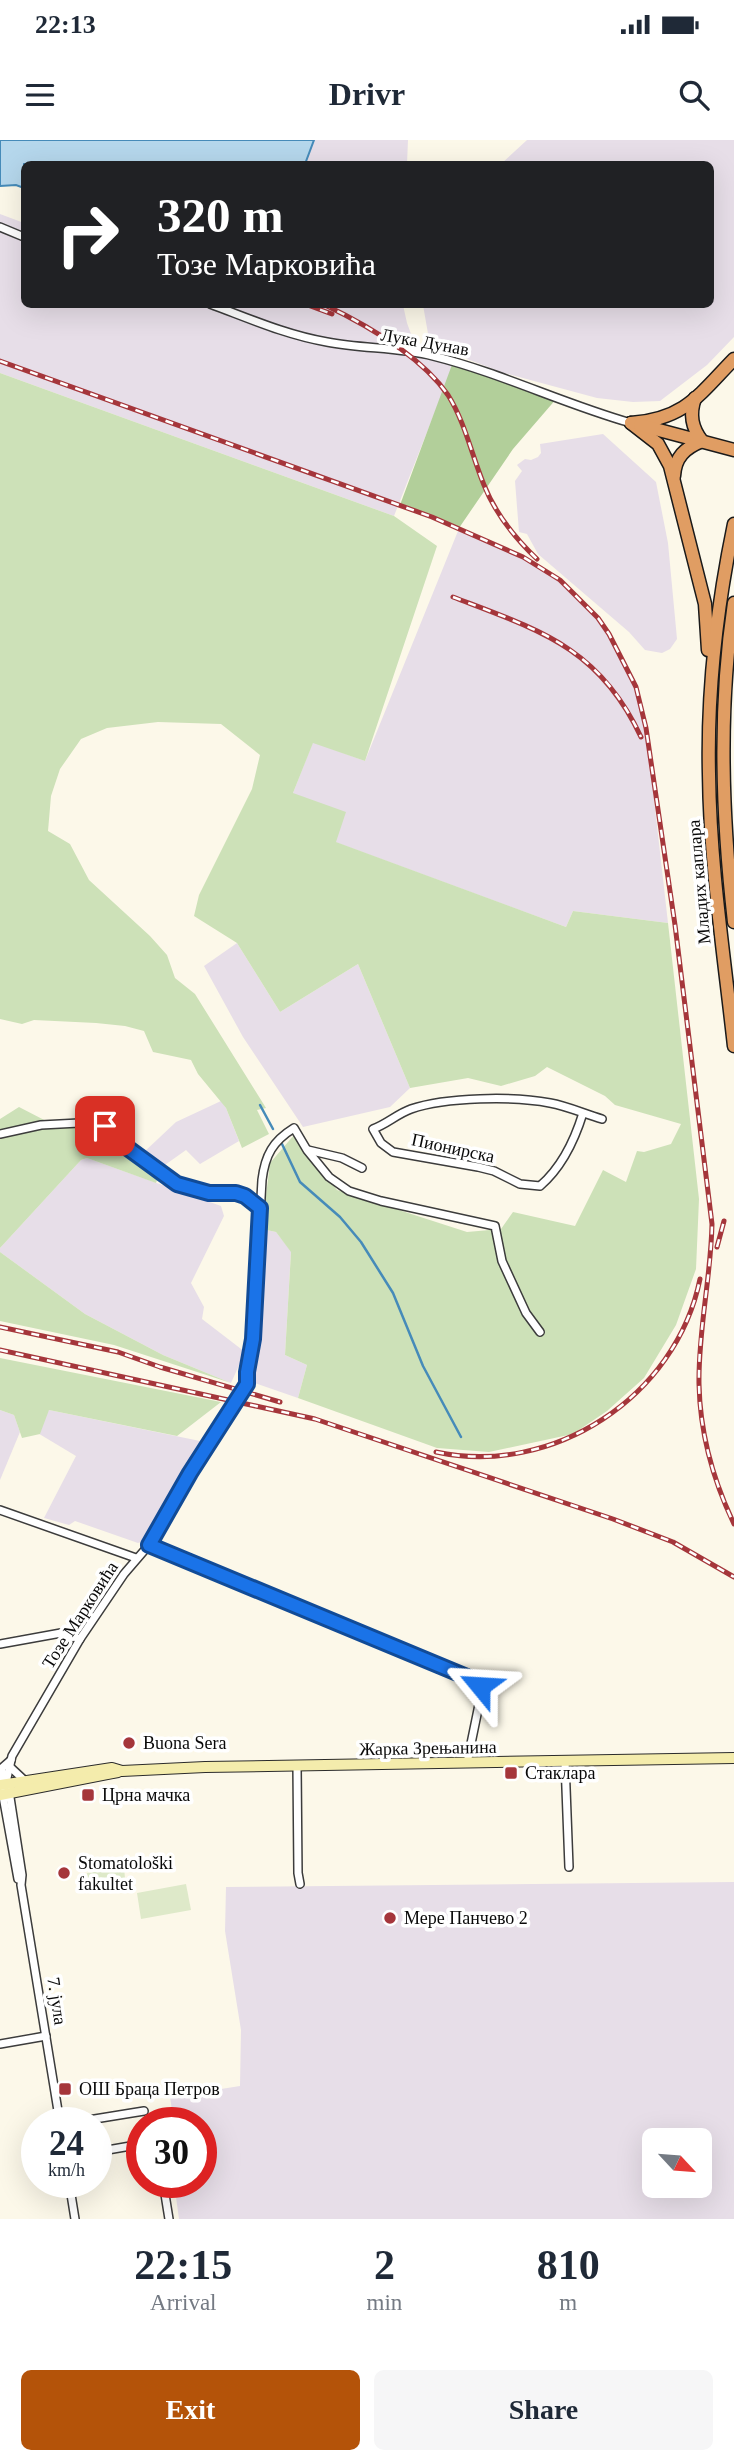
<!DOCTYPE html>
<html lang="en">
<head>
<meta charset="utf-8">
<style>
  :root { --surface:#fff; --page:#f6f6f7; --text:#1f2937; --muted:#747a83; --accent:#b45309 }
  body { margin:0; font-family:Georgia,serif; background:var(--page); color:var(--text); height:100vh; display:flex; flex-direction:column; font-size:26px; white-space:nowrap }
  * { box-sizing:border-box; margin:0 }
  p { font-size:23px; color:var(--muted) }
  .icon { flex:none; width:38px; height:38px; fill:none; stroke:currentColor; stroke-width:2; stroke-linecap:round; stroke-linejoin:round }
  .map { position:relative; height:2079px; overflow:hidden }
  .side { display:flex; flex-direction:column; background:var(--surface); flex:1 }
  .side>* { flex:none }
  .hud { position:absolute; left:21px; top:21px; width:693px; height:147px; border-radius:10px; box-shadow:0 7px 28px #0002; background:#202124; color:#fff; overflow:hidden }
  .needle { width:46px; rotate:116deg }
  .buttons { position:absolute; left:642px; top:1988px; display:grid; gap:14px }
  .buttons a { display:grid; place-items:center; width:70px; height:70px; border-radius:10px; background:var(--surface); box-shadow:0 7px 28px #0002; font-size:35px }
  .speed { position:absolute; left:21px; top:1967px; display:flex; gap:14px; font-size:35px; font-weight:700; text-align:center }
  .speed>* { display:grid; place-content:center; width:91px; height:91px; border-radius:50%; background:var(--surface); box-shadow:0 7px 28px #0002; line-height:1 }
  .speed small { font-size:18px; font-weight:400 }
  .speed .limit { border:10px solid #d22; background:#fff; color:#111 }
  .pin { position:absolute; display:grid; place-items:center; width:60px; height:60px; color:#fff; margin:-30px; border-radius:14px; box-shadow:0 4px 10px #0006 }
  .me { position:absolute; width:77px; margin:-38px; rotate:297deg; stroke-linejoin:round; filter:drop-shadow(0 0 5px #0008) }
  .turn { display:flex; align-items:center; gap:24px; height:147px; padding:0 21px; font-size:32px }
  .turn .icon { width:91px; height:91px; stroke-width:2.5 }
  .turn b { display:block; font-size:49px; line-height:60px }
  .eta { display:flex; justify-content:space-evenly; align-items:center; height:119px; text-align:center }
  .eta b { font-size:42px; font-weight:700; line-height:49px }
  .cta { display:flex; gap:14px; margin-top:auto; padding:14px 21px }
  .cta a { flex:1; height:80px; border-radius:10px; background:var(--accent); color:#fff; font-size:28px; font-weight:700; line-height:80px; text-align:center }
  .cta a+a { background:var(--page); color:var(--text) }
  .status { display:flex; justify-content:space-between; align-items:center; height:49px; padding:0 35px; background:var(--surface); direction:ltr }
  .status svg { height:19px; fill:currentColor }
  header { display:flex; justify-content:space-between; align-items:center; height:91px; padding:0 21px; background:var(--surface); font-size:32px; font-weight:700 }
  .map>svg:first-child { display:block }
  .industrial { fill:#e7dee8; fill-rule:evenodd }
  .green { fill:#cde1b8 }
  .forest { fill:#b2cf9a }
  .pitch { fill:#dee9c9 }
  .water { fill:#b5d7ec; stroke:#468bb9; stroke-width:2 }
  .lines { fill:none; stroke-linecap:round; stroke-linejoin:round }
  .stream { stroke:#468bb9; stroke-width:2.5 }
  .street-casing { stroke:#3c3c3c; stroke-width:10 }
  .secondary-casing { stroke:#2b2b2b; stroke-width:12 }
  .highway-casing { stroke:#1a1a1a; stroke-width:15 }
  .street { stroke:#fff; stroke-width:7 }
  .secondary { stroke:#f4ecac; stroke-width:10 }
  .highway { stroke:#e09d63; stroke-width:12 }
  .rail-casing { stroke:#a5363b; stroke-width:5 }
  .rail { stroke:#fff; stroke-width:2.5; stroke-dasharray:8; stroke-linecap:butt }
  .route-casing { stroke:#114b97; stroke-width:18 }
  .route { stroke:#1a73e8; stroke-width:12 }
  .poi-dot { fill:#a5363b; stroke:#fff; stroke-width:2.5 }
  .labels { text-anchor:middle; stroke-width:7; stroke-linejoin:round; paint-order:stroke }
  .street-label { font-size:18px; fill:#090909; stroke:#fff }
  .poi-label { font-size:18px; fill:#090909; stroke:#fff; text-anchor:start }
</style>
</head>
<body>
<div class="status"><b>22:13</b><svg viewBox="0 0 49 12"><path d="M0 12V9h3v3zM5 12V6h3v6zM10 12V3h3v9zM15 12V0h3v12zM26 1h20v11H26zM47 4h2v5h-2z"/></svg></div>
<header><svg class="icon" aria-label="menu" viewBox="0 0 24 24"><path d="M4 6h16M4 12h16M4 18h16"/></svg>Drivr<svg class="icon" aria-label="search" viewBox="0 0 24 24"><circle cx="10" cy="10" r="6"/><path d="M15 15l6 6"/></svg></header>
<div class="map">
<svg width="734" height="2079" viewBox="0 0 734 2079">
  <rect width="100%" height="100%" fill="#fcf8e9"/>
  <g class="industrial">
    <path d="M314 0H408L407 24H305Z"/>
    <path d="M527 0H734V197L707 225 660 261 633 262 597 258 504 233 430 205 423 165 710 164V24H501Z"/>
    <path d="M0 74 24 83V164L403 165 407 183 418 213 455 221 394 376 0 233Z"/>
    <path d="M603 294 656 342 668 403 677 499 670 509 662 513 645 510 629 492 538 414 527 394 519 392 515 341 522 331 517 325 525 319 531 320 538 317 541 313 540 304Z"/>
    <path d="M458 391 503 407 523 417 560 440 598 478 609 494 636 547 646 588 668 783 573 771 566 787 335 702 293 653 313 602 365 621Z"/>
    <path d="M237 803 280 872 358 824 410 948 390 967 303 987 243 897 204 826Z"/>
    <path d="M221 961 226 968 239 1001 200 1024 186 1010 162 1027 142 1014 176 982Z"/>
    <path d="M87 1018 221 1066 224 1076 191 1143 204 1167 202 1179 245 1212 231 1243 163 1215 85 1174 0 1112V1108L81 1020Z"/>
    <path d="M262 1089 276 1092 291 1111 285 1215 307 1225 298 1258 249 1241 255 1219Z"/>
    <path d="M0 1270 14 1275 20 1292 0 1340Z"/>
    <path d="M49 1270 200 1301 144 1401 138 1403 75 1381 69 1385 44 1378 76 1316 36 1292Z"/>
    <path d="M734 1742V2079H179L174 2042H201V1983H174L170 1957 240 1946 241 1890 225 1791 226 1747ZM654 2000H700V2046H654Z"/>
  </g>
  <g class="green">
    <path d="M0 233 394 376 437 406 365 621 313 603 293 653 346 672 336 702 566 787 573 771 668 783 699 1059 696 1129 676 1185 644 1238 607 1271 573 1294 489 1312 437 1308 298 1258 307 1225 285 1215 291 1112 276 1092 262 1089 270 1023 294 995 337 1050 467 1092 501 1089 513 1072 575 1086 603 1030 626 1042 637 1011 644 1012 671 1004 681 984 615 965 605 956 547 927 535 936 501 946 468 938 410 948 358 824 280 872 237 803 194 776 199 755 252 649 260 615 221 584 158 582 107 588 81 599 60 629 51 656 48 691 70 704 89 740 150 796 167 815 175 838 195 854 266 968 257 970 269 994 242 1008 226 968 198 934 191 920 153 912 144 891 125 886 96 883 34 880 22 884 0 879Z"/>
    <path d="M19 967 50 983 82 982 104 979 124 1000 162 1027 156 1043 87 1018 81 1020 0 1108V979Z"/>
    <path d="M0 1112 85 1174 163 1215 231 1243 114 1205 0 1181Z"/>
    <path d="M0 1218 221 1262 177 1296 49 1270 40 1294 22 1298 14 1275 0 1270Z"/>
  </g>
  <path class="forest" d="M453 222 557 258 513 309 459 388 400 365Z"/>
  <g class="pitch">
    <path d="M124 1728 126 1748 90 1753 87 1733Z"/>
    <path d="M186 1744 191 1770 141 1779 137 1753Z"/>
  </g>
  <path class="water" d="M0 0H314L305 24H24V48L16 45 0 46Z"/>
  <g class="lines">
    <g class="stream">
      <path d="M260 965 273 989"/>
      <path d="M282 1004 300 1042 340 1077 361 1102 393 1153 423 1226 461 1297"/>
    </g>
    <g class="street-casing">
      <g id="street">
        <path d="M0 87 24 97"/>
        <path d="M210 164C248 178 286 195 327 202 362 209 399 207 433 216 501 233 564 264 631 283"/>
        <path d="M583 973C575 999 561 1028 540 1046L520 1044 494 1031 478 1027 393 1012 381 1003 373 989C387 984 397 974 411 969 446 957 514 956 550 963 567 966 585 974 602 979"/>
        <path d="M0 994 41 985 98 982 116 995 129 1009 177 1044 209 1053H236L245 1056 260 1068"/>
        <path d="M308 1010 342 1018 362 1028"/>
        <path d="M0 1370 136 1418"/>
        <path d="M149 1405 479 1542 481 1555 467 1623"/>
        <path d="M0 1504 61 1493 80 1499"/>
        <path d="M11 1620 2 1628 1 1645 18 1739"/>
        <path d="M565 1622 569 1727"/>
        <path d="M9 1626 24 1640"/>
        <path d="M297 1626 298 1733 300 1744"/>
        <path d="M0 1904 46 1896"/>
        <path d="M60 1983 21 1745 22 1735 7 1638 12 1616 80 1499 124 1434 149 1405 190 1333 247 1244V1232L253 1199 262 1040C265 1015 273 1001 294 988L307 1010 329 1037 349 1051 381 1061 495 1086 502 1121 526 1173 540 1192"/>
        <path d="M70 1983 144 1971"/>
        <path d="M96 2012 142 2004"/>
        <path d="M69 2042 75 2079"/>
        <path d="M163 2042 169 2079"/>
      </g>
    </g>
    <g class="secondary-casing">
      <g id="secondary">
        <path d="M0 1645 112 1628 122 1631 205 1627 734 1618"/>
        <path d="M0 1655 118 1632"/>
      </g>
    </g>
    <g class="highway-casing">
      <g id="highway">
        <path d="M631 283 658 304 670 326 705 464 708 510"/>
        <path d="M631 283C685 279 699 255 734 219"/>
        <path d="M640 285 734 310"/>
        <path d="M674 336C675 317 685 308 702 301 692 288 689 275 695 258"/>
        <path d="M734 384C717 466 707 550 709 634 710 725 724 815 734 906"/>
        <path d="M734 463C718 569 722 676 734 782"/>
      </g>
    </g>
    <use href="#street" class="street"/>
    <use href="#secondary" class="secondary"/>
    <use href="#highway" class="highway"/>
    <g class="rail-casing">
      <g id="rail">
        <path d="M305 164 332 174"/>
        <path d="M323 164C365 184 421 216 448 255 465 282 472 316 484 345 495 373 515 398 537 419"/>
        <path d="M0 221 432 377 523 417 560 440 598 478 609 494 636 547 646 588 675 785 712 1084C711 1137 698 1191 699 1244 700 1293 713 1340 734 1384"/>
        <path d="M453 457C539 490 599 507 641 597"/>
        <path d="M717 1107 724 1081"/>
        <path d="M0 1187 118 1212 160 1227 280 1262"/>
        <path d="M0 1210 315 1279 613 1379 673 1402 734 1437"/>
        <path d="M436 1312C553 1337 676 1257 700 1139"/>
      </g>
    </g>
    <use href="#rail" class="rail"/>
  </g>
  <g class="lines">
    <g class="route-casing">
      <path id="route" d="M105 986 129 1009 177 1044 209 1053H236L245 1056 260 1068 253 1199 247 1232V1244L190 1333 149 1405 479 1542 480 1546"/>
    </g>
    <use href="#route" class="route"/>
  </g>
  <g class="poi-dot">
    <circle cx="129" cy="1603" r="7"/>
    <rect x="504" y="1626" width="14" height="14" rx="3.5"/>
    <rect x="81" y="1648" width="14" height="14" rx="3.5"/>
    <circle cx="64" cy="1733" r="7"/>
    <circle cx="390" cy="1778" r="7"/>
    <rect x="58" y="1942" width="14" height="14" rx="3.5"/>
  </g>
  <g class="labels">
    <g class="street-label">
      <text transform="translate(425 202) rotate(10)" y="6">Лука Дунав</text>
      <text transform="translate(699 742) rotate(-95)" y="6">Младих каплара</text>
      <text transform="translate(453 1008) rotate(12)" y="6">Пионирска</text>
      <text transform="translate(80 1475) rotate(-57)" y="6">Тозе Марковића</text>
      <text transform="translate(428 1608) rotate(-1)" y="6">Жарка Зрењанина</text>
      <text transform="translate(57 1861) rotate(81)" y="6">7. јула</text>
    </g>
    <g class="poi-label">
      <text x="143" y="1609">Buona Sera</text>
      <text x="525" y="1639">Стаклара</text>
      <text x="102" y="1661">Црна мачка</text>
      <text x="78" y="1729">Stomatološki<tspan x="78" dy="21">fakultet</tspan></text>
      <text x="404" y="1784">Мере Панчево 2</text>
      <text x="79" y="1955">ОШ Браца Петров</text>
    </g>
  </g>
</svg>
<div class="buttons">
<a><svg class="needle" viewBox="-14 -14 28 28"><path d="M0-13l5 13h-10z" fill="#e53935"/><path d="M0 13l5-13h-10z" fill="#747a83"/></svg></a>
</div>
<div class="speed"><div>24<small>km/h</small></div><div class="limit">30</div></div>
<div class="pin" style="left:105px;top:986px;background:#d93025"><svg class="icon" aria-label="arrive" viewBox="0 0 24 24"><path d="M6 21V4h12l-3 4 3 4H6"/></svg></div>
<svg class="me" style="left:480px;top:1546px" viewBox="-20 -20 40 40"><path d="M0-17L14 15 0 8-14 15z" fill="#1a73e8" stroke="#fff" stroke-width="4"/></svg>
<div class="hud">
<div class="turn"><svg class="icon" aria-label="right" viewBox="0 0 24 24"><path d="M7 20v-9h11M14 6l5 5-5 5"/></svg><div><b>320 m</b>Тозе Марковића</div></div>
</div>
</div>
<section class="side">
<div class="eta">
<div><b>22:15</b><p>Arrival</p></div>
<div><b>2</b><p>min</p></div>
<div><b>810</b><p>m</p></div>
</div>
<div class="cta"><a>Exit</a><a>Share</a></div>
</section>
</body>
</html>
